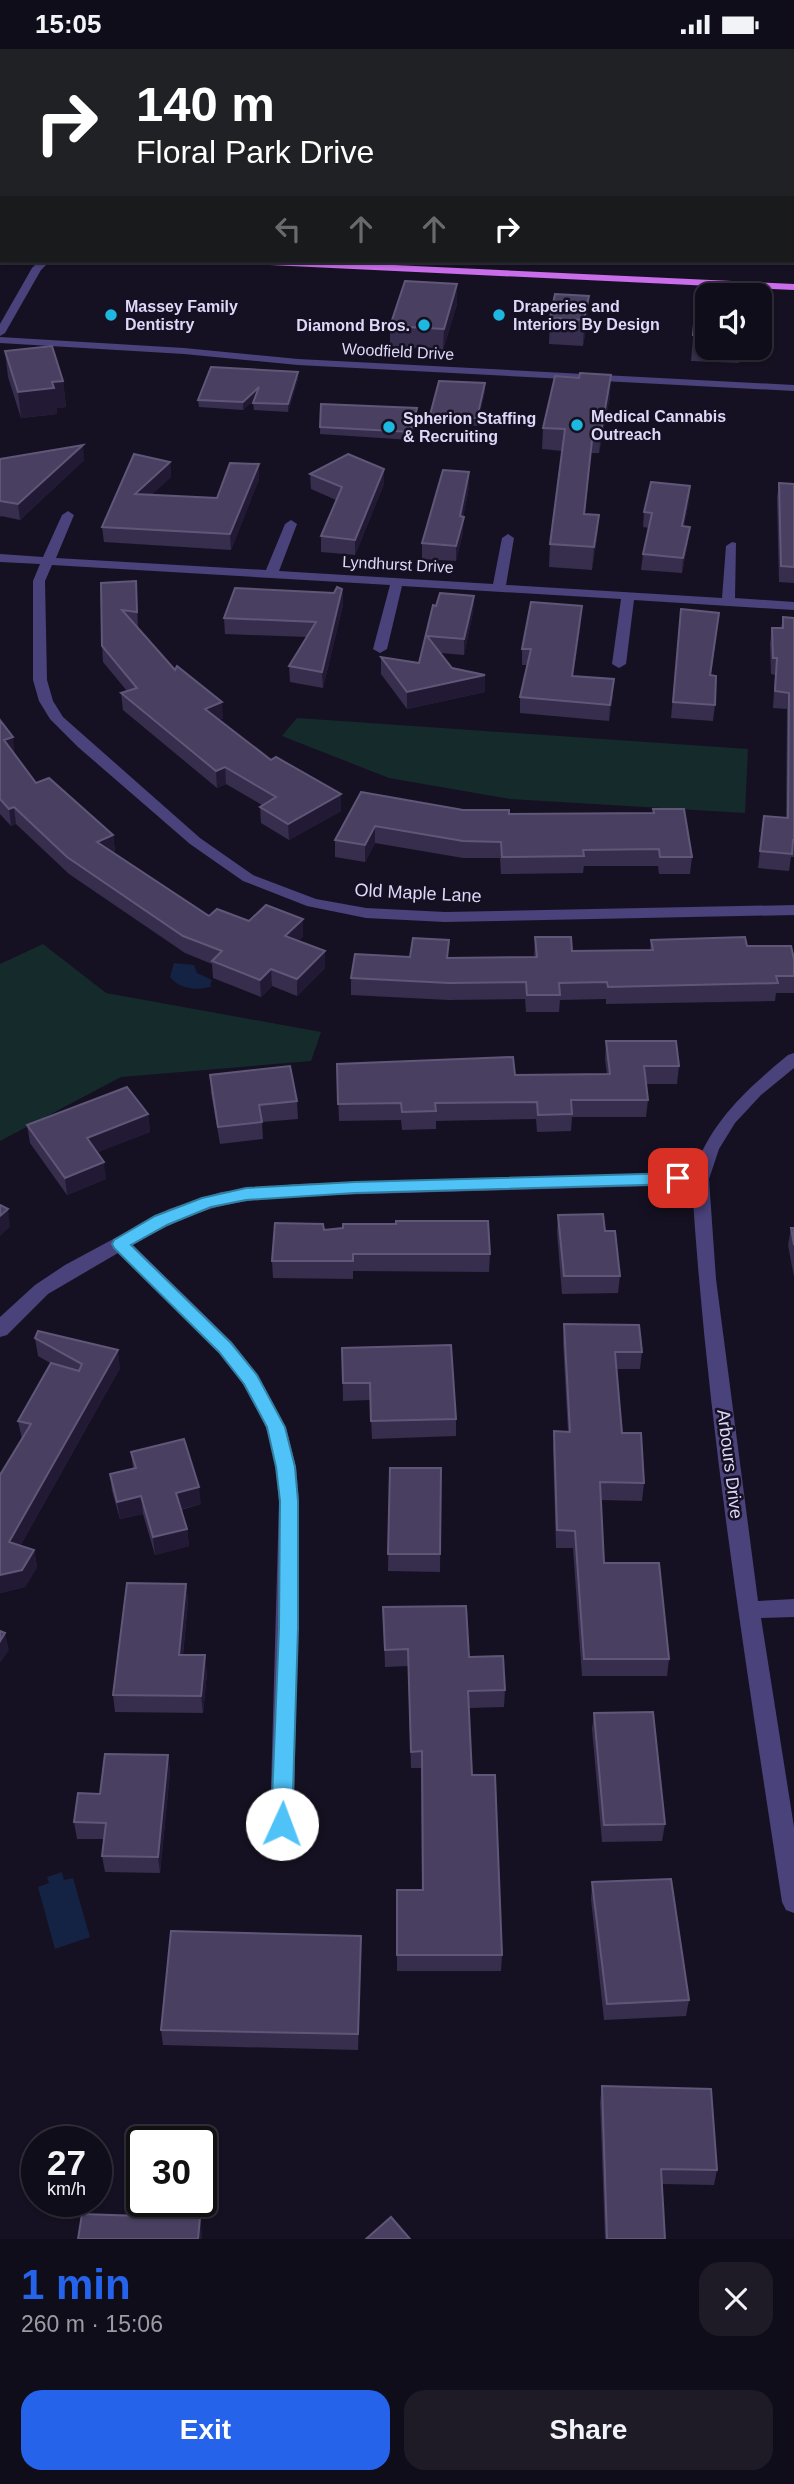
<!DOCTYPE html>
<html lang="en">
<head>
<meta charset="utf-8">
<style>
  :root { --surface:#100d1a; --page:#1e1b27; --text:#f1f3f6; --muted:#9c9ca2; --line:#302d39; --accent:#2563eb }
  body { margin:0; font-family:Helvetica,sans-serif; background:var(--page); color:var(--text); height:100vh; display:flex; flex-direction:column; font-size:26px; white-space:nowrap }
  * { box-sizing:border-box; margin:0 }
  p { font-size:23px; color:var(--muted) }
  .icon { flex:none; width:38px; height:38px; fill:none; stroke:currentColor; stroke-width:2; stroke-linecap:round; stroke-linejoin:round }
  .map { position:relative; height:2190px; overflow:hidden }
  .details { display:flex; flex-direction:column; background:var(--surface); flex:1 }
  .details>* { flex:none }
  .top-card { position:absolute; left:0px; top:0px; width:794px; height:214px; box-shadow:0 2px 5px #0004,0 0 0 2px var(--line); background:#202124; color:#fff; overflow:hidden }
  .controls { position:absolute; left:695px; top:234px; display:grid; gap:14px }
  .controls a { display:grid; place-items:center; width:77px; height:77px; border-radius:14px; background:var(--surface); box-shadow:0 2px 5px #0004,0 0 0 2px var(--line); font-size:35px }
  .speed { position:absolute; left:21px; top:2077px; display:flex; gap:14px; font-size:35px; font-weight:700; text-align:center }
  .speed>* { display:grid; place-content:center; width:91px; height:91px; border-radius:50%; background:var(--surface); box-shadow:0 2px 5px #0004,0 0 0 2px var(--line); line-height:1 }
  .speed small { font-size:18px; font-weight:400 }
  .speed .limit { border:4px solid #111; border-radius:10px; background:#fff; color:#111 }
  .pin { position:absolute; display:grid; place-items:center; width:60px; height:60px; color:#fff; margin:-30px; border-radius:14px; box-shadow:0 4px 10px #0006 }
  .me { position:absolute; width:77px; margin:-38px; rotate:2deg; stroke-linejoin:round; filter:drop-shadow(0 0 5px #0008) }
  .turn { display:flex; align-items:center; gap:24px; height:147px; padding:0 21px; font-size:32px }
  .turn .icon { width:91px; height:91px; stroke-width:2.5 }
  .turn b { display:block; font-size:49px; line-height:60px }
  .lanes { display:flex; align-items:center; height:66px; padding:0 21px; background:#0003; justify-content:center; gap:35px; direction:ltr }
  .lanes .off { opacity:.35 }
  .round { display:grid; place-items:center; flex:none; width:74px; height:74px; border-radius:21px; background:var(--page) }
  .overview { display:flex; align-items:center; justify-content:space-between; height:119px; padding:0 21px }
  h1 { font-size:42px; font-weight:700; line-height:52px; color:var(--accent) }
  .button { display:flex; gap:14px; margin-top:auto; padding:14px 21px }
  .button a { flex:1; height:80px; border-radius:21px; background:var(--accent); color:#fff; font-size:28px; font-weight:700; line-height:80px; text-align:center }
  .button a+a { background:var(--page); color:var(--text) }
  .status { display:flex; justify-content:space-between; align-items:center; height:49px; padding:0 35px; background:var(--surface); direction:ltr }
  .status svg { height:19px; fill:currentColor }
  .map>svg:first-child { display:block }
  .green { fill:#152a2b }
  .water { fill:#142243 }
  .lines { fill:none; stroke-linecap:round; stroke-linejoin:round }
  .minor { fill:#4a427b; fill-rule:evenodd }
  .major { fill:#c96deb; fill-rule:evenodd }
  .wall { fill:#372d4d }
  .shaded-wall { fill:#221a34 }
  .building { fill:#493f60; stroke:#605778; stroke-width:2 }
  .route { fill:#4fc3f7; stroke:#337fa1; stroke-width:2 }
  .poi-dot { fill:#1eb7df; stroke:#161122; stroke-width:2.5 }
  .labels { text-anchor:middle; stroke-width:5; stroke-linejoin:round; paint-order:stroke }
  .far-poi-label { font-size:16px; font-weight:bold; fill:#dfd7fa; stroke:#161122; text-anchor:start }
  .far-street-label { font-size:16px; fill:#dfd7fa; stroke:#161122 }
  .street-label { font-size:18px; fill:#dfd7fa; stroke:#161122 }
</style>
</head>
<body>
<div class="status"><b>15:05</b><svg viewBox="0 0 49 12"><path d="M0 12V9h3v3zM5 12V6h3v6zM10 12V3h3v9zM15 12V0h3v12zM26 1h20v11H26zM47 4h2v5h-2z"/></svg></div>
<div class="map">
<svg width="794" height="2190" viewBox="0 0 794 2190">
  <rect width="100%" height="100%" fill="#161122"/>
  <g class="green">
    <path d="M297 669 748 700 745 764 510 750 389 729 282 687Z"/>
    <path d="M43 895 106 944 321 983 311 1012 121 1028 0 1092V915Z"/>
  </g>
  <g class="water">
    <path d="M174 914 194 916 197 924 212 931 210 936 212 937C198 942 181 941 170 928Z"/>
    <path d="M62 1823 64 1831 73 1829 90 1888 55 1900 38 1838 49 1834 47 1828Z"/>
  </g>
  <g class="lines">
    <g class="minor">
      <path d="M39 212H50L41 221 5 284 0 287V275L32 219Z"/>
      <path d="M0 288 184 299 298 310 794 336V342L298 316 184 305 0 294Z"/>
      <path d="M68 462 74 466 56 509 266 521 285 475 291 471 297 475 279 522 493 535 502 489 508 485 514 489 506 536 722 549 726 497 732 493 736 494 735 549 794 553V561L634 551 626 615 619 619 612 615 621 550 402 537 387 600 380 604 373 600 390 536 52 516 45 532 47 631 53 652 63 668 200 789 253 826 316 850 366 859 445 863 794 856V866L445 873 366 869 307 857 243 832 190 795 78 698 50 670 39 652 33 631V532L40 515 0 513V505L43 508 62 466Z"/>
      <path d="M794 1004V1019L761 1046 735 1074 719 1100 709 1130 716 1230 758 1552 794 1550V1568L761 1569 794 1778V1864L786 1861 782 1853C746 1615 707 1376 692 1136L296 1147C225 1152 195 1160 133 1196L232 1293 258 1326 286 1379 296 1418 299 1453 294 1775 290 1782 282 1785 274 1782 270 1775 279 1453C277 1428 275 1403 266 1379 239 1308 171 1256 118 1204L48 1245 7 1286 0 1288V1268L35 1236 65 1216 169 1160 221 1143 296 1135 693 1124C711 1072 747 1040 788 1006Z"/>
    </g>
    <g class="major">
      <rect x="0" y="198" width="2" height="6"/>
      <path d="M245 212H310L794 235V241L250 215Z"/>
    </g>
  </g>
  <g class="wall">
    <path d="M697 243 707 247V299H741L739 314 691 312Z"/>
    <path d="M555 245 587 273 583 297 549 295 550 269Z"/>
    <path d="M457 255 443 301 390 297V277Z"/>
    <path d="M5 302 63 332 66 358 57 359V365L21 369 8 328Z"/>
    <path d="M298 330 288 363 254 361 253 354 255 350 243 361 199 358 198 351Z"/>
    <path d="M485 342 477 377 430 374V366Z"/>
    <path d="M610 347 599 404H591L585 465 599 466 597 488 592 521 549 518 550 495 562 402 542 400 543 379Z"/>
    <path d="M417 366 411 391 320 385V378Z"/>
    <path d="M0 410 84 411 20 471 1 467 0 468Z"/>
    <path d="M170 413 171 428 151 446 217 449 259 415V430L231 501 104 493 102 478Z"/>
    <path d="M384 420V435L355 506 321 503V487L336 451 311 440 310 425Z"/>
    <path d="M779 434 794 435V534L779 533 777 449Z"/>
    <path d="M690 437 689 452 684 477 688 493 682 524 641 521 643 505 649 479 643 478 644 463Z"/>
    <path d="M469 438 463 468V483L456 512 422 510V494Z"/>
    <path d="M136 532 138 578H137L175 621 223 669 219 671 271 711 341 745V762L289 791 261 774 260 758 262 756 226 735 217 739 123 661 121 644 127 642 103 613 102 597Z"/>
    <path d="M342 540 343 556 323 639 290 633 289 617 307 588 225 585 224 569 334 544Z"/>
    <path d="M474 547 473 563 464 606 441 604 452 619 485 643 407 660 381 625V608L419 614 436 557Z"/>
    <path d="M681 560 719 564 711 626 715 656 713 672 671 669Z"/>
    <path d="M783 568 794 569V808H791L789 822 758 819 764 767 786 769 787 660 773 659 775 626 771 625 770 595 772 579H781Z"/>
    <path d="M581 573 573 627 613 646 609 672 520 664V648L527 616H522V600Z"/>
    <path d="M0 671 15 705H14L36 734 113 786 115 803H113L209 867 249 872 303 887 298 892 325 919 297 947 272 937 261 948 213 929 212 915 185 904 69 825 16 775 11 777 0 765Z"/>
    <path d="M361 743 463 761 509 765 653 764V760L692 808 690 825H659L658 817H584L583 824 501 825 500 809H463L375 794 365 813 335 808V791Z"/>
    <path d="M535 888 572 902 650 901 651 891 747 897 794 910V944H776L775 952 606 955V950L560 951 559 963H526L525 950 449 951 351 946V929L410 908 448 909 534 908Z"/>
    <path d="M606 992 679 1017 677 1035H646L648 1051 646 1068H572L571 1082 537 1083 536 1070 436 1072V1080L402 1081 401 1071 339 1072 337 1015 515 1026 607 1025 605 1010Z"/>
    <path d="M210 1026 297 1052 298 1070 262 1073 263 1090 220 1095 211 1044Z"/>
    <path d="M148 1065 150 1083 97 1103 106 1130 67 1146 30 1094 27 1076Z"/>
    <path d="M558 1166 605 1182 620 1227 618 1244 562 1245 557 1183Z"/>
    <path d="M791 1179H794V1228L788 1196Z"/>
    <path d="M324 1181 490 1205 489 1223 353 1222V1230L273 1229 272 1212Z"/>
    <path d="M564 1275 642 1303 640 1320H617L622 1384 644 1434 642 1452 601 1451 604 1514 669 1610 667 1627H582L573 1499H556L553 1400 554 1382 568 1383 563 1293Z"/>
    <path d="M35 1289 120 1319 20 1497 34 1501 37 1518 25 1538 0 1544 22 1390 18 1372 52 1315 38 1307Z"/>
    <path d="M342 1299 456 1370V1387L372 1390 370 1351 343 1352Z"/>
    <path d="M131 1403 201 1455 181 1461 187 1480 189 1497 155 1506 143 1465 120 1470 112 1442 110 1425 133 1419Z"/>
    <path d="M390 1419H441L440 1523 388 1522Z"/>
    <path d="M186 1535 188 1552 183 1606 207 1623 203 1664 115 1663 113 1646Z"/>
    <path d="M383 1558 469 1608 505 1641 504 1658 469 1659 472 1726 502 1906 501 1922H397V1841H422L421 1719H411L408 1617 385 1618Z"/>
    <path d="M594 1664 665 1775 662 1792 602 1793 592 1680Z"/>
    <path d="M168 1706 170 1723 160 1824 105 1823 102 1807 104 1790H77L74 1773 100 1745Z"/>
    <path d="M592 1833 689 1951 686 1967 604 1971 591 1850Z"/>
    <path d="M361 1903 358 2001 163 1996 161 1981Z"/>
    <path d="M602 2037 717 2121 714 2136 662 2135 665 2190H605L600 2053Z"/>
  </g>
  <g class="shaded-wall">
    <path d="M457 235V255L443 301 444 280Z"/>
    <path d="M589 247 587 273 583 297 584 271Z"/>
    <path d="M298 323V330L288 363V355Z"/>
    <path d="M611 326 610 347 599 404 601 383Z"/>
    <path d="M63 332 66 358 57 359V365L21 369 18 343 52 333Z"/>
    <path d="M485 334V342L477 377V369Z"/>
    <path d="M259 338V346L243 361V353Z"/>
    <path d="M417 359V366L411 391V383Z"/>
    <path d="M593 382 591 404 582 487 584 465Z"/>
    <path d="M83 396 84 411 20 471 18 455Z"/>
    <path d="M170 413 171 428 136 460 135 445Z"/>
    <path d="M259 415V430L231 501 230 485Z"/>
    <path d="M384 420V435L355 506V491Z"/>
    <path d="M469 423V438L460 483V467Z"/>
    <path d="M690 437 689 452 681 493 682 477Z"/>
    <path d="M599 466 597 488 592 521 594 498Z"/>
    <path d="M464 468 463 483 456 512V497Z"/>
    <path d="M690 478 688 493 682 524 683 509Z"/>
    <path d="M342 540 343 556 323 639 322 623Z"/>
    <path d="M474 547 473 563 464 606V590Z"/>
    <path d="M582 557 581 573 571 643 572 627Z"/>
    <path d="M485 626V643L407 660V643Z"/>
    <path d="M614 630 613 646 609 672 610 656Z"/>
    <path d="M222 653 223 669 206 676 205 660Z"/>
    <path d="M13 688 15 705 6 708 4 691Z"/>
    <path d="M225 718 226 735 217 739 216 722Z"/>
    <path d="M341 745V762L289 791 288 775Z"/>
    <path d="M14 758 16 775 11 777 9 760Z"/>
    <path d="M375 777V794L365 813V796Z"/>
    <path d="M113 786 115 803 99 809 97 793Z"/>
    <path d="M303 870V887L285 904V887Z"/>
    <path d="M325 902V919L297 947V930Z"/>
    <path d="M271 920 272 937 261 948 260 931Z"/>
    <path d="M148 1065 150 1083 89 1107 87 1089Z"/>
    <path d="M104 1113 106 1130 67 1146 65 1129Z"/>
    <path d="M8 1160 10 1178 0 1187V1167Z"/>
    <path d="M118 1301 120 1319 12 1511 9 1493Z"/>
    <path d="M199 1438 201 1455 178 1461 176 1444Z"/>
    <path d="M141 1447 143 1465 120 1470 117 1453Z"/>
    <path d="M187 1480 189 1497 155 1506 153 1488Z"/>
    <path d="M34 1501 37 1518 25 1538 0 1544V1526Z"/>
    <path d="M186 1535 188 1552 181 1623 179 1606Z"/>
    <path d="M5 1584 9 1601 0 1614V1592Z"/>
    <path d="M205 1606 207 1623 203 1664 201 1647Z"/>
    <path d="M168 1706 170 1723 160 1824 158 1808Z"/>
    <path d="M361 1887V1903L358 2001V1985Z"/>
    <path d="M200 2169 202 2184V2190H198Z"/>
  </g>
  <g class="building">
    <path d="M405 232 457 235 444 280 390 277Z"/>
    <path d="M697 243 743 245V247H707V287L693 286Z"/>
    <path d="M555 245 589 247 584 271 550 269Z"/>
    <path d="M52 297 63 332 52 333 54 339 18 343 5 302Z"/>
    <path d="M211 318 298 323 288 355 253 354 259 338 243 353 198 351Z"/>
    <path d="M580 324 611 326 601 383 593 382 584 465 599 466 594 498 550 495 565 380 543 379 555 327 579 329Z"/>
    <path d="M439 332 485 334 477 369 430 366Z"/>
    <path d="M321 355 417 359 411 383 320 378Z"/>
    <path d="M83 396 18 455 0 452V410Z"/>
    <path d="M134 405 170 413 135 445 217 449 230 414 259 415 230 485 102 478Z"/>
    <path d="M348 405 384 420 355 491 321 487 342 438 310 425Z"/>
    <path d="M443 421 469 423 460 467 464 468 456 497 422 494Z"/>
    <path d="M651 433 690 437 682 477 690 478 683 509 643 505 652 464 644 463Z"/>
    <path d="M779 434 794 435V518L781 517Z"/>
    <path d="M136 532 137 563 122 561 175 621 177 617 222 653 205 660 271 711 276 708 341 745 288 775 260 758 276 748 225 718 216 722 121 644 137 639 102 597 101 534Z"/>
    <path d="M337 538 342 540 322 623 289 617 316 573 224 569 235 539 334 544Z"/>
    <path d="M440 544 474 547 464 590 427 587 452 619 485 626 407 643 381 608 419 614 433 556 436 557Z"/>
    <path d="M531 553 582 557 572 627 614 630 610 656 520 648 531 600H522Z"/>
    <path d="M681 560 719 564 710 626 716 627 715 656 673 653Z"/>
    <path d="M783 568 794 569V791H793L792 805 760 802 764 767 788 769 789 644 775 642 777 609H773L772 579H783Z"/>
    <path d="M0 671 13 688 4 691 36 734 49 729 113 786 97 793 209 867 217 860 249 872 266 856 303 870 285 887 325 902 297 930 271 920 260 931 212 912 222 902 183 887 67 808 14 758 9 760 0 750Z"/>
    <path d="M361 743 463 761H509V765L654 764 653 760H684L692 808H660L659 800 583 801 584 807 502 808 501 793 463 792 375 777 365 796 335 791Z"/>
    <path d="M535 888H571L572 902 653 901 651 891 745 888 747 897H791L794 910V927H776L778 934 608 938 607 933 559 934 560 946H527L526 933 449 934 351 929 355 905 410 908 413 889 449 891 447 909 537 908Z"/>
    <path d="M606 992H676L679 1017H644L648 1051H571L572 1065 538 1066 537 1053 435 1054 436 1062 402 1063 401 1054 338 1055 337 1015 513 1008 515 1026 610 1025Z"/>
    <path d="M290 1017 297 1052 259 1056 262 1073 218 1078 210 1026Z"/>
    <path d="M127 1038 148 1065 87 1089 104 1113 65 1129 27 1076Z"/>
    <path d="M0 1156 8 1160 0 1167Z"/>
    <path d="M603 1165 605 1182H615L620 1227H564L558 1166Z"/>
    <path d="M396 1172H488L490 1205H353V1212H272L275 1174 323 1175 324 1181 343 1179V1175H396Z"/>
    <path d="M791 1179H794V1196Z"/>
    <path d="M564 1275 639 1276 642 1303H615L622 1384H641L644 1434 600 1433 604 1514H659L669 1610H584L575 1482 557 1481 554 1382 570 1383Z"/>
    <path d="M38 1282 118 1301 9 1493 34 1501 22 1521 0 1526V1426L31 1375 18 1372 51 1314 79 1322 82 1315 35 1289Z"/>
    <path d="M451 1296 456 1370 371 1372 370 1334H343L342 1299Z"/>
    <path d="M184 1390 199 1438 176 1444 187 1480 153 1488 141 1447 117 1453 110 1425 136 1419 131 1403Z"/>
    <path d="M390 1419H441L440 1505H388Z"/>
    <path d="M127 1534 186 1535 179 1606H205L201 1647 113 1646Z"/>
    <path d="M466 1557 469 1608 503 1607 505 1641 468 1642 472 1726H495L502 1906H397V1841H423L422 1702 411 1703 408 1600 385 1601 383 1558Z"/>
    <path d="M0 1582 5 1584 0 1592Z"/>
    <path d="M653 1663 665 1775 604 1776 594 1664Z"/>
    <path d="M105 1705 168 1706 158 1808 102 1807 106 1774 74 1773 78 1744 100 1745Z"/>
    <path d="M671 1830 689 1951 607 1955 592 1833Z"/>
    <path d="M171 1882 361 1887 358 1985 161 1981Z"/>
    <path d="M602 2037 711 2040 717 2121 661 2120 665 2190H607Z"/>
    <path d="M82 2165 200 2169 198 2190H78Z"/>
    <path d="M391 2168 410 2190H366Z"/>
  </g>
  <path class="route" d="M678 1124 687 1129 678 1135 355 1144 246 1151 211 1158 167 1176 131 1196 231 1294 257 1326 285 1378 295 1418 298 1452V1579L292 1775 289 1782 282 1784 274 1782 271 1775 279 1579 280 1452 276 1418 267 1378 244 1335 219 1303 114 1199 112 1195 114 1191 155 1167 202 1149 246 1139 355 1133Z"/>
  <g class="poi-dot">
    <circle cx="111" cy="266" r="7"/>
    <circle cx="499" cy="266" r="7"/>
    <circle cx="424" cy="276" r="7"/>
    <circle cx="577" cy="376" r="7"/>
    <circle cx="389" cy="378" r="7"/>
  </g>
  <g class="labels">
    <g class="far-poi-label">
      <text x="125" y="263">Massey Family<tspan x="125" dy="18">Dentistry</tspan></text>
      <text x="513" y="263">Draperies and<tspan x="513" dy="18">Interiors By Design</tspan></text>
      <text x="410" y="282" text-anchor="end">Diamond Bros.</text>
      <text x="591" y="373">Medical Cannabis<tspan x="591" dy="18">Outreach</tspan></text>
      <text x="403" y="375">Spherion Staffing<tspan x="403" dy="18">&amp; Recruiting</tspan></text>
    </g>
    <g class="far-street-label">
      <text transform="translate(398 302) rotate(3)" y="6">Woodfield Drive</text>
      <text transform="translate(398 515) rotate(3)" y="6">Lyndhurst Drive</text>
    </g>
    <g class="street-label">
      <text transform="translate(418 844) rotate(3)" y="6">Old Maple Lane</text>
      <text transform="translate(730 1415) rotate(83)" y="6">Arbours Drive</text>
    </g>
  </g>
</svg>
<div class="controls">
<a><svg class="icon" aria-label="sound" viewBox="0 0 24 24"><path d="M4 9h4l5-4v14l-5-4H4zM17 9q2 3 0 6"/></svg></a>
</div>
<div class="speed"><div>27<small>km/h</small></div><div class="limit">30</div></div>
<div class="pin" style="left:678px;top:1129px;background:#d93025"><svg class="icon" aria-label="arrive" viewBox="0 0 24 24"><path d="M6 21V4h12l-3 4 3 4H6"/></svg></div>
<svg class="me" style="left:282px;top:1775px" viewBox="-20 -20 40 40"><circle r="19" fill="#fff"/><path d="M0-13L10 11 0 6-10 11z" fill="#4fc3f7"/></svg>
<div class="top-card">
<div class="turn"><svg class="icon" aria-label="right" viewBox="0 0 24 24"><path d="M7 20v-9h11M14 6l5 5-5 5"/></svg><div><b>140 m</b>Floral Park Drive</div></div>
<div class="lanes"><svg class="icon off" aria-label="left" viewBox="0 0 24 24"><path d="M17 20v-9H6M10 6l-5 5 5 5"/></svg><svg class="icon off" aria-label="ahead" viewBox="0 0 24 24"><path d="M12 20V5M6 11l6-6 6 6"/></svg><svg class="icon off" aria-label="ahead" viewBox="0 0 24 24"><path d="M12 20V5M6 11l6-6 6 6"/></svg><svg class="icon" aria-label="right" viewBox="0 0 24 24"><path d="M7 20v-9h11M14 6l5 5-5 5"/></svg></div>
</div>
</div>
<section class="details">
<div class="overview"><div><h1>1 min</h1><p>260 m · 15:06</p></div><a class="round"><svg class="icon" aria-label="close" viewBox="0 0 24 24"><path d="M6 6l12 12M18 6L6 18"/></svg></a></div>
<div class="button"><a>Exit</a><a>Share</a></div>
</section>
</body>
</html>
